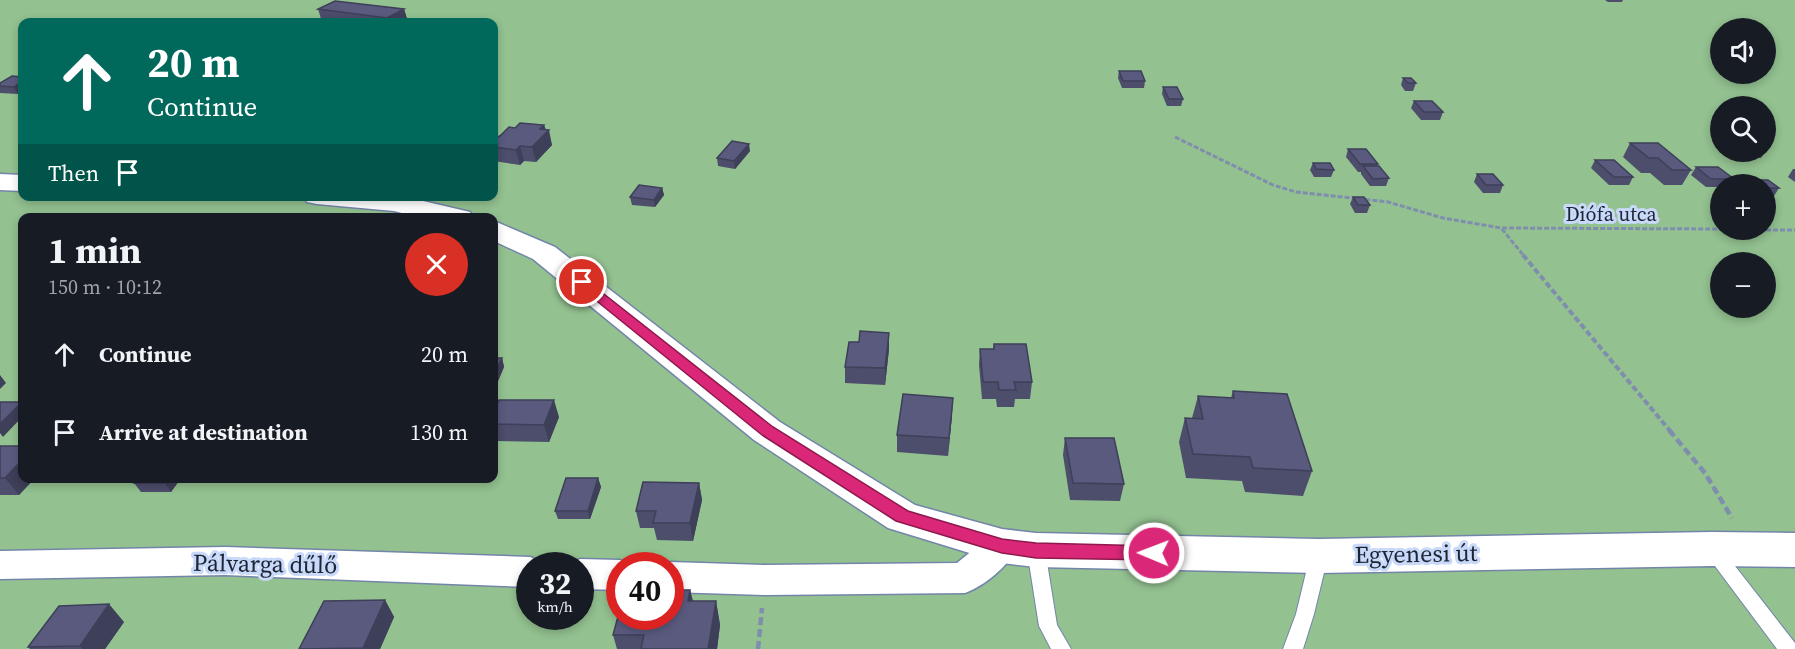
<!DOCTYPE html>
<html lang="en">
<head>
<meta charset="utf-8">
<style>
  :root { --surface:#171b24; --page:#242831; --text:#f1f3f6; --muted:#9ea1a6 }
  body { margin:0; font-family:"Source Serif 4",serif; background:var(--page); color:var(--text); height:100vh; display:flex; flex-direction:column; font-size:22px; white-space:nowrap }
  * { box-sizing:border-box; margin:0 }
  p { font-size:20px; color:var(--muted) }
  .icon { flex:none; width:33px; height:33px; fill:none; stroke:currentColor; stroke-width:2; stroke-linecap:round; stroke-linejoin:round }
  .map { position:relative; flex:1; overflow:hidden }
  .drawer { position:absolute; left:18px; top:213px; width:480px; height:270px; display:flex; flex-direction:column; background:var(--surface); border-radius:12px; box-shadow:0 3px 9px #0003 }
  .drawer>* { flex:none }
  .hud { position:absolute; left:18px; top:18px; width:480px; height:183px; border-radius:12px; box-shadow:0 3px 9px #0003; background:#00695c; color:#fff; overflow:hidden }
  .buttons { position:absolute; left:1710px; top:18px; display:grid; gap:12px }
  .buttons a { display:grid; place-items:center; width:66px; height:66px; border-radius:50%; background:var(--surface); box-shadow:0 3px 9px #0003; font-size:30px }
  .speed { position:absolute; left:516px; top:552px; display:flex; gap:12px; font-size:30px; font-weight:700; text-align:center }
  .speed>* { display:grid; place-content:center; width:78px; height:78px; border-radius:50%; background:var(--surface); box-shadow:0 3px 9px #0003; line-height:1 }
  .speed small { font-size:15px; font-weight:400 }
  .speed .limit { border:9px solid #d22; background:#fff; color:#111 }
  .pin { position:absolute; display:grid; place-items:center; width:51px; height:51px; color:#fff; margin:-26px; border:3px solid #fff; border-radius:50%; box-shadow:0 2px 6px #0007 }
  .me { position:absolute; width:66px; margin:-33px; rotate:271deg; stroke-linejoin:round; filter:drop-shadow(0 0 4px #0008) }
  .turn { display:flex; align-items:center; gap:21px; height:126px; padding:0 30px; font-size:27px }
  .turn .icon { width:78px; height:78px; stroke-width:2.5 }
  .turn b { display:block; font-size:42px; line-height:51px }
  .then { display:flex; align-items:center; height:57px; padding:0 30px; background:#0003; gap:12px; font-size:22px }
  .round { display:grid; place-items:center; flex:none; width:63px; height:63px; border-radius:32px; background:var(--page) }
  .headline { display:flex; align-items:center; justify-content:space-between; height:102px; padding:0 30px }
  h1 { font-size:36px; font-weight:700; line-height:45px }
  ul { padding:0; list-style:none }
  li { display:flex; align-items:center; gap:18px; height:78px; padding:0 30px }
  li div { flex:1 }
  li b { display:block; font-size:22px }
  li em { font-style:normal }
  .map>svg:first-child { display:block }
  .green { fill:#93c190; fill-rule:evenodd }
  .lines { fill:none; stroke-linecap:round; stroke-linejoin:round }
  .service-casing { stroke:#7385a9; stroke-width:2 }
  .minor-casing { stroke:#7385a9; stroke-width:3 }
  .tertiary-casing { stroke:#7385a9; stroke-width:3 }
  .path-far2 { stroke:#7f8ead; stroke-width:3; stroke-dasharray:5 2; stroke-linecap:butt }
  .path-far1 { stroke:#7f8ead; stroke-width:4; stroke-dasharray:6 3; stroke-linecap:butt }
  .path { stroke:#7f8ead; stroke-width:4.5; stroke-dasharray:8 4; stroke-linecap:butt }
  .service { fill:#fff; fill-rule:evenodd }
  .minor { fill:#fff; fill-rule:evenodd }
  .tertiary { fill:#fff; fill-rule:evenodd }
  .wall { fill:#4d4d6c }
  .shaded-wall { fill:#3e3f58 }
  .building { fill:#595a7e; stroke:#3e3f58; stroke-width:1.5 }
  .route { fill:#db2777; stroke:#8e194d; stroke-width:1.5 }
  .labels { text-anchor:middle; stroke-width:6; stroke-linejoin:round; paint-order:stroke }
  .street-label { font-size:20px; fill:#1d2534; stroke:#c9d9f9 }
  .near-street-label { font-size:24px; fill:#1d2534; stroke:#c9d9f9 }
</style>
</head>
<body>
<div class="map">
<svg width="1795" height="649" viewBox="0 0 1795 649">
  <rect width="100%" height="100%" fill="#b8ccf3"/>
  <path class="green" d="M0 0H1795V649H0ZM22 22H494V196H22ZM1720 28H1766V74H1720ZM1720 106H1766V152H1720ZM1720 184H1766V230H1720ZM22 218H494V478H22ZM1720 262H1766V308H1720ZM530 566H580V616H530ZM620 566H670V616H620Z"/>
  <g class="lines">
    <g class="service-casing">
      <g id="service">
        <path d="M1036 543 1042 545 1045 550 1057 625 1071 649H1051L1039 626 1027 550 1030 545Z"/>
        <path d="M1715 546 1721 548 1795 643V649H1777L1709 558 1706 553 1709 548Z"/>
        <path d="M1319 549 1325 551 1328 556 1314 614 1303 649H1283L1296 614 1310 556 1313 551Z"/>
      </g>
    </g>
    <g class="minor-casing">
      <g id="minor">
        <path d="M1002 532 1014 536 1019 546C1009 565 985 586 965 593L766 595 670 592V566H661L670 562 766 565 957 563 990 536Z"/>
        <path d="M225 547 530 557 543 562 544 566H530V587L225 575 0 579V551Z"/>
        <path d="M580 559 620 560 633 566H620V590L580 589V566H567Z"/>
      </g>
    </g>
    <g class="tertiary-casing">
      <g id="tertiary">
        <path d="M0 174 22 175V191L0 190Z"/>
        <path d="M304 196H402L470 212 474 218H421L394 211 317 204 307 202Z"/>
        <path d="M494 221 555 247 780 422 915 505 1002 529 1036 533 1319 539 1712 532 1795 533V567L1712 566 1319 573 1036 567 1002 563 888 528 754 440 533 259 494 241Z"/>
      </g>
    </g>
    <g class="path-far2">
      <path d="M1175 137 1273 185 1296 192 1388 202 1443 218 1501 228 1720 229"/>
      <path d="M1502 229 1524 256"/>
      <path d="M1731 230H1795"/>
    </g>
    <path class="path-far1" d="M1523 255 1671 432"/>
    <g class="path">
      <path d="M1669 430 1705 473 1732 518"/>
      <path d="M758 649 762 608"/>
    </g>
    <use href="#service" class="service"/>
    <use href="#minor" class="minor"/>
    <use href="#tertiary" class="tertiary"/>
  </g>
  <g class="wall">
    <path d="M1605 0H1623L1622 2H1608Z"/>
    <path d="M318 9H404L408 22H322Z"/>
    <path d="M1119 71 1145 81 1144 88H1122L1118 78Z"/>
    <path d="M22 77V91L18 94 0 93V83Z"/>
    <path d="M1403 78 1416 83 1413 91H1405L1401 85Z"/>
    <path d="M1163 87 1183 99 1181 106H1167L1162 94Z"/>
    <path d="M1414 101 1443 112 1440 120H1421L1411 108Z"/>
    <path d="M544 125 552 145 536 162 524 161 520 165 494 161V138L515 128Z"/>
    <path d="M1630 143 1691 170 1682 185H1664L1650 173H1641L1623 157Z"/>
    <path d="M1348 149 1378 164 1377 166 1389 178 1386 186H1370L1361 174V172H1358L1346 157Z"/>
    <path d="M750 151 735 169 718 166 717 158Z"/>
    <path d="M1734 152H1765L1761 158H1743Z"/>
    <path d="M1595 160 1633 177 1629 185H1609L1591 168Z"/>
    <path d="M1313 163 1334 170 1331 177H1314L1310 170Z"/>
    <path d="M1696 167 1734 179 1730 184H1720V187H1706L1691 175Z"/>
    <path d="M1793 169H1795V182L1788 177Z"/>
    <path d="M1477 174 1503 185 1500 193H1483L1474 182Z"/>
    <path d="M1753 180 1779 188 1774 196H1766V184H1750Z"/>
    <path d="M662 188 664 195 655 207 632 205 630 197Z"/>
    <path d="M1353 197 1370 205 1367 213H1355L1350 204Z"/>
    <path d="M994 344 1032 382 1030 399H1015L1014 407H997L996 399H982L979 365 980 349H993Z"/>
    <path d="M889 349 885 385 845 383V367Z"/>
    <path d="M494 358H502L504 367 498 381H494Z"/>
    <path d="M1233 391 1312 471 1303 496 1245 492 1242 481 1186 478 1179 442 1185 418H1192L1198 396 1231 398Z"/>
    <path d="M494 412 559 417 549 442 494 441Z"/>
    <path d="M952 415 948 456 897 452V435Z"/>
    <path d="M1065 438 1124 484 1120 501 1070 500 1063 455Z"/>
    <path d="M0 446 22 478H35L19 495H0Z"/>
    <path d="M181 478 171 492H141L134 483Z"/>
    <path d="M598 478 601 487 590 519H558L555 511Z"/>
    <path d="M699 483 702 500 693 541 657 540 654 528H640L636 511Z"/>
    <path d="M690 590 693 601H716L720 625 717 649H617L613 635Z"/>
    <path d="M385 600 394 617 380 649H299Z"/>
    <path d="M124 622 105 649H30L28 647Z"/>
  </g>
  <g class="shaded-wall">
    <path d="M404 9 408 22H389L387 18Z"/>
    <path d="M22 81V91L18 94 14 87Z"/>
    <path d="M544 125 546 133 549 130 552 145 536 162 532 147 540 129Z"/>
    <path d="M749 144 750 151 735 169 734 161Z"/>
    <path d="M520 146 524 161 520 165 516 150Z"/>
    <path d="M662 188 664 195 655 207 654 200Z"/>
    <path d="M889 333V349L885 385V368Z"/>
    <path d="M502 358 504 367 498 381 495 372Z"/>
    <path d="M0 375 6 383 0 389Z"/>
    <path d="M953 398 952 415 948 456 949 438Z"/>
    <path d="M554 400 559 417 549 442 544 425Z"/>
    <path d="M22 402V417L3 437 0 433V424Z"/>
    <path d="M22 460V478H35L19 495 5 478Z"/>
    <path d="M168 478H181L171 492 165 483Z"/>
    <path d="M598 478 601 487 590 519 588 511Z"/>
    <path d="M699 483 702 500 693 541 690 523Z"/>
    <path d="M690 590 696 614 688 601Z"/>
    <path d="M385 600 394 617 380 649H364L363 648Z"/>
    <path d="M716 601 720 625 717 649H708Z"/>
    <path d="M109 604 124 622 105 649H83L80 646Z"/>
  </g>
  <g class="building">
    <path d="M335 1 404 9 387 18 318 9Z"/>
    <path d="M1119 71H1141L1145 81H1123Z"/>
    <path d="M12 76 22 77V81L14 87 0 86V83Z"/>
    <path d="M1403 78H1411L1416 83H1408Z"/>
    <path d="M1163 87H1177L1183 99H1169Z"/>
    <path d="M1414 101H1432L1443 112H1424Z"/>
    <path d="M520 123 544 125 540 129 549 130 532 147 520 146 516 150 494 147V138L500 136 509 127 515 128Z"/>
    <path d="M732 141 749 144 734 161 717 158Z"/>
    <path d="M1630 143H1658L1691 170H1672L1658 158H1649Z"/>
    <path d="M1348 149H1366L1378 164H1360Z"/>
    <path d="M1595 160H1614L1633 177H1614Z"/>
    <path d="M1313 163H1330L1334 170 1316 169Z"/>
    <path d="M1363 166H1379L1389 178 1373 179Z"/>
    <path d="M1696 167H1718L1734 179H1711Z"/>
    <path d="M1477 174H1493L1503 185H1486Z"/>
    <path d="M1753 180H1768L1779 188H1766V184H1760Z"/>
    <path d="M639 185 662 188 654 200 630 197Z"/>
    <path d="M1353 197H1364L1370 205H1358Z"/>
    <path d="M860 331 889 333 885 368 845 367 849 342H859Z"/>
    <path d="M994 344H1026L1032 382H1014L1016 390H999L998 382H983L980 349H994Z"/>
    <path d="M494 358H502L495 372H494Z"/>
    <path d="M1233 391 1287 394 1312 471 1253 468 1250 457 1193 454 1185 418 1203 419 1198 396 1234 398Z"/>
    <path d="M903 394 953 398 949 438 897 435Z"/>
    <path d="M499 400H554L544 425 494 424V412Z"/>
    <path d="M0 402H22L0 424Z"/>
    <path d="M1065 438H1114L1124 484 1073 483Z"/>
    <path d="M0 446H22V460L5 478H0Z"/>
    <path d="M138 478H168L165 483H134Z"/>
    <path d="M566 478H598L588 511H555Z"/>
    <path d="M643 482 699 483 690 523H653L656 511H636Z"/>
    <path d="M670 590H690L688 601H716L708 649H641L644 635H613L620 609V616H670Z"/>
    <path d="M385 600 363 648 299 649 324 601Z"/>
    <path d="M109 604 80 646 28 647 59 606Z"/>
  </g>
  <path class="route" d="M582 279 586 280 773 427 908 511 1002 539 1036 543 1154 546 1160 548 1163 553 1160 558 1154 560 1036 558 1002 553 896 521 762 435 577 285 575 282Z"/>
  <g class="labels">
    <g class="street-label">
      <text x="1611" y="221">Diófa utca</text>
    </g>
    <g class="near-street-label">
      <text transform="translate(1416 554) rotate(-1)" y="8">Egyenesi út</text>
      <text transform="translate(265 564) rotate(1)" y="8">Pálvarga dűlő</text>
    </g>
  </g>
</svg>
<div class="buttons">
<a><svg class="icon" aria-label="sound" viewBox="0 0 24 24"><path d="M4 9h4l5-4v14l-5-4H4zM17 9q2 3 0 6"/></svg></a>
<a><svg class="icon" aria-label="search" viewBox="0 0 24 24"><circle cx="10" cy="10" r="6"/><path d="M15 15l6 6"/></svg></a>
<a>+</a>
<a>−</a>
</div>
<div class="speed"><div>32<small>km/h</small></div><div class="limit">40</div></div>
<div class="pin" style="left:582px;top:282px;background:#d93025"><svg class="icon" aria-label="arrive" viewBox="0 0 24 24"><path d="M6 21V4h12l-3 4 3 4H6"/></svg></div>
<svg class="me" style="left:1154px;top:553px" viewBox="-20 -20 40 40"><circle r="17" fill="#db2777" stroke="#fff" stroke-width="3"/><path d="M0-11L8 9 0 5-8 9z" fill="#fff"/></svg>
<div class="hud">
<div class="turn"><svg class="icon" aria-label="ahead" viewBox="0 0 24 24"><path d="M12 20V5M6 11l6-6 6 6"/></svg><div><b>20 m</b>Continue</div></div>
<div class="then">Then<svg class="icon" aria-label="arrive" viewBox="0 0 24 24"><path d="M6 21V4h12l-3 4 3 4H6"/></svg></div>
</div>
<section class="drawer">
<div class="headline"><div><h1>1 min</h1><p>150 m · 10:12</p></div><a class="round" style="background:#d93025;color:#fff"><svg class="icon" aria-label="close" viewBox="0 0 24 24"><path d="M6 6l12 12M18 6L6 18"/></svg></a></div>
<ul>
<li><svg class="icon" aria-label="ahead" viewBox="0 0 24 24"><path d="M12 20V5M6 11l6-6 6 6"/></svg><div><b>Continue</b></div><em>20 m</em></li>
<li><svg class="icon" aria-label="arrive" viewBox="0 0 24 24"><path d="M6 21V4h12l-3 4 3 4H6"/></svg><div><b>Arrive at destination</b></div><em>130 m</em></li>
</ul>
</section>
</div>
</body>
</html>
